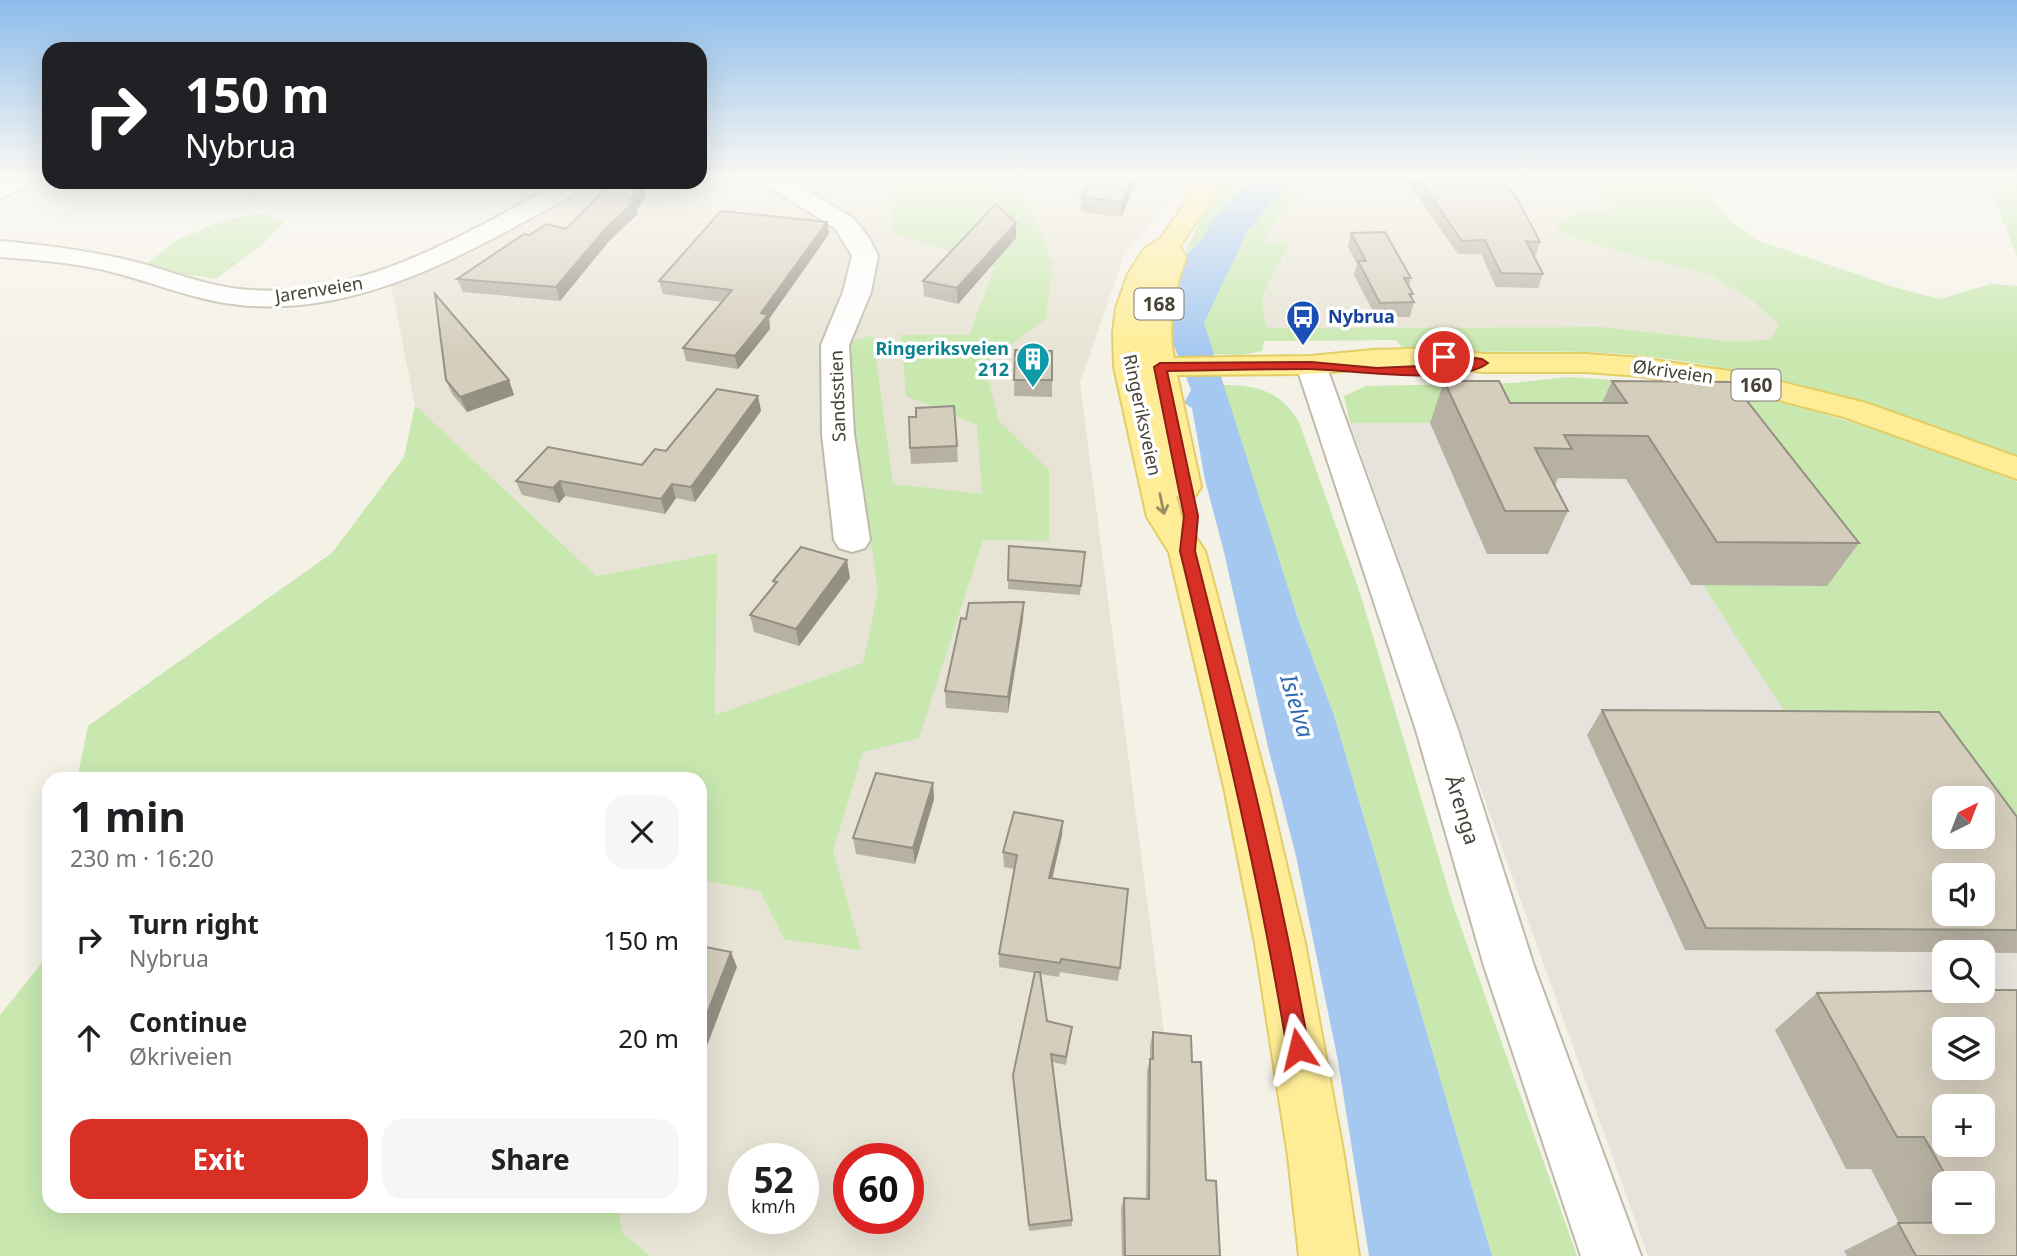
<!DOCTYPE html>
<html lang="en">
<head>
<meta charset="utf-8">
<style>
  :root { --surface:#fff; --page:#f6f6f6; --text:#202124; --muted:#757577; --accent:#d93025 }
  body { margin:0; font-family:"Noto Sans",sans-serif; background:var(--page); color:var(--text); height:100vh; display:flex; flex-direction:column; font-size:26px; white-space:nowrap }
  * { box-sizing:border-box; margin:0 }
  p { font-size:23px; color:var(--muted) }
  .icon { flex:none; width:38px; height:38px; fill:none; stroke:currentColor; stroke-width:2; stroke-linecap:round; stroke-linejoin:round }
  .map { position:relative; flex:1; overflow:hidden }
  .panel { position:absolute; left:42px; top:772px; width:665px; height:441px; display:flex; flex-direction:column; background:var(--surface); border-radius:21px; box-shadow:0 7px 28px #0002 }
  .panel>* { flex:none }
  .hud { position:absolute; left:42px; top:42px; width:665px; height:147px; border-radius:21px; box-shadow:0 7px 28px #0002; background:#202124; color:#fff; overflow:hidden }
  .needle { width:46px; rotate:42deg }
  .fabs { position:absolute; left:1932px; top:786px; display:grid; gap:14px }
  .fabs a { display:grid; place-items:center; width:63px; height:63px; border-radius:14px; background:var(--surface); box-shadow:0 7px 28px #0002; font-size:35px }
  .speed { position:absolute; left:728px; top:1143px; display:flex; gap:14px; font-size:35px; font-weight:700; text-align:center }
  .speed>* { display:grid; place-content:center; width:91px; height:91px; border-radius:50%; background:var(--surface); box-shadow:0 7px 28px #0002; line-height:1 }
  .speed small { font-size:18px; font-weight:400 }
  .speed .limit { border:10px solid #d22; background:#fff; color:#111 }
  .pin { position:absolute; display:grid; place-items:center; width:60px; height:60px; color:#fff; margin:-30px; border:4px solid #fff; border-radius:50%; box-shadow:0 2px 7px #0007 }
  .me { position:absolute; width:77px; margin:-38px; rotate:350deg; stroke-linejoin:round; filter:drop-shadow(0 0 5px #0008) }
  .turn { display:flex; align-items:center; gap:24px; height:147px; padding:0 28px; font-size:32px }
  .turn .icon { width:91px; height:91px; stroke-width:2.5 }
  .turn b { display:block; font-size:49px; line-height:60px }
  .round { display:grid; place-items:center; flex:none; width:74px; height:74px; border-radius:21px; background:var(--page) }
  .summary { display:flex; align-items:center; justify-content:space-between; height:119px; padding:0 28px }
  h1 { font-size:42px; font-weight:700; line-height:52px }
  .primary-button { display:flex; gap:14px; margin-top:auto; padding:14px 28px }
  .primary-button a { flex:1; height:80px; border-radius:21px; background:var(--accent); color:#fff; font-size:28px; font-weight:700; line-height:80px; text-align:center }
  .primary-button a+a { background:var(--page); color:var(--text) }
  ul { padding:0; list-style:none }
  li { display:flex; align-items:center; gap:21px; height:98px; padding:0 28px }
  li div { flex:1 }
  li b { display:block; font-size:26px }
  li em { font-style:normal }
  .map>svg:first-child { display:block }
  .residential { fill:#e7e4d5; fill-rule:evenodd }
  .industrial { fill:#e6e3dc; fill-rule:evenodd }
  .green { fill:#c8e8b0 }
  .water { fill:#a4c8f0 }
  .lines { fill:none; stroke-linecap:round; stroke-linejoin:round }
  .minor-casing { stroke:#bfbaaa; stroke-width:4 }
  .primary-casing { stroke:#e3cd65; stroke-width:4 }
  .minor { fill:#fff; fill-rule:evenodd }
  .primary { fill:#feed96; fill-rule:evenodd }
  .wall { fill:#b7b1a3; fill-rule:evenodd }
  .shaded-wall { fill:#959084 }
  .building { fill:#d5cebd; stroke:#959084; stroke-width:2; fill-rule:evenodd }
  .oneway { stroke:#998f61 }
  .route { fill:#d93025; stroke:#8d1f18; stroke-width:2 }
  .labels { text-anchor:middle; stroke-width:7; stroke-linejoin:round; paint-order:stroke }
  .far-street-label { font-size:18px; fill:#474236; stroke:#fff }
  .far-transit-label { font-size:18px; font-weight:bold; fill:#164399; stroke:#fff; text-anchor:start }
  .far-culture-label { font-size:18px; font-weight:bold; fill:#0d838f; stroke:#fff; text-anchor:end }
  .shield { fill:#fff; stroke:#7e7b72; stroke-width:2 }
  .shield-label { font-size:19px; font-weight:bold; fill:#474236 }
  .street-label { font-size:21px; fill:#474236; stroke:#fff }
  .water-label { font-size:23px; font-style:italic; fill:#2f6bb3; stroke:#fff }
</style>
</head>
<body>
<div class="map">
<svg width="2017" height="1256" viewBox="0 0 2017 1256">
  <rect width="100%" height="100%" fill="#f4f1e7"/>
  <g class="residential">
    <path d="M700 177H1186L1123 258 1080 383 1193 1256H650L622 1232 618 1206H700V779L716 553 596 576 415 405 391 285 430 251 568 182H700ZM744 1158H803V1218H744ZM849 1158H908V1218H849Z"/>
    <path d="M1315 177H1589L1611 203V208L1566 217 1626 254 1709 274 1753 301 1781 325 1770 340 1727 341 1604 327 1266 328 1261 313 1267 282 1285 256 1289 242 1262 243 1276 221Z"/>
  </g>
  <path class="industrial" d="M1587 410 1944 798V836H1983L2017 879V1256H1648L1350 423H1533ZM1944 875H1983V914H1944ZM1944 952H1983V990H1944ZM1944 1029H1983V1068H1944ZM1944 1106H1983V1144H1944ZM1944 1183H1983V1222H1944Z"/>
  <g class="green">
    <path d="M919 177H985L1028 203 1053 263 1046 319 984 363 999 421 1049 470V541L983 540 919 738 863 752 833 851 861 950 784 939 760 891 700 880V779H77L88 726 332 553 404 457 415 405 596 576 717 553 715 715 863 663 878 591 843 344 873 335 893 484 982 494 977 425 906 396 901 335H969L995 266 893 233 889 181Z"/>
    <path d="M1228 177H1254L1214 218 1198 244 1184 256 1198 225Z"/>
    <path d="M1294 177H1315L1276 221 1263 242H1290C1278 275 1253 288 1267 328L1604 327 1727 341 1770 340 1780 325 1753 301 1709 274 1626 254 1561 233 1556 225 1566 217 1611 208V203L1589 177H1701V182L1727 218 1757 240 1894 287 1939 299 1991 284 2017 286V457C1893 407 1768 369 1635 355 1560 348 1482 353 1407 352L1395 340 1264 341 1262 351 1242 355 1213 354 1203 323 1248 230Z"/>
    <path d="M1993 177H2017V257L1989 184Z"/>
    <path d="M261 214 284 222 264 243 216 279 143 267 177 240 226 219Z"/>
    <path d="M1569 377C1643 382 1718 387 1790 405 1868 425 1943 452 2017 482V879L1983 798 1795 728 1703 585 1826 586 1533 423H1350L1344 396 1366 386 1513 383Z"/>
    <path d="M1222 385C1259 385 1279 391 1299 422L1361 596 1452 902 1577 1256H1492L1334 715 1298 619Z"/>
    <path d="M49 954V1206H618L622 1232 650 1256H0V1015Z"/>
  </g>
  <path class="water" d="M1254 177H1294L1248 230 1204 323 1298 619 1334 715 1492 1256H1369L1338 1061 1296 856 1268 747 1224 552 1205 480 1192 408 1184 403 1191 390 1168 330 1184 256 1198 244 1214 218Z"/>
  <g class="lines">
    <g class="minor-casing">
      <g id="minor">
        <path d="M11 177H41L37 182 0 199V183Z"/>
        <path d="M757 177H786L853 218 869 238 878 256 871 292 849 345 854 434 870 540 865 548 852 552 839 548 834 540 822 434 821 345 843 292 852 256 835 228 761 182Z"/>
        <path d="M561 182H591L587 187C481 245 366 318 240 305 198 301 157 284 116 273 78 263 39 260 0 257V241C46 245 92 251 136 262 170 271 204 285 239 289 356 302 463 235 561 182Z"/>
        <path d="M1311 356 1321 359 1326 365 1458 730 1534 966 1641 1256H1581L1484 966 1416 730 1296 365 1301 359Z"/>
      </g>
    </g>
    <g class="primary-casing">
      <path id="primary" d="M1203 177H1227L1180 246 1186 258C1174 290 1167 324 1174 358L1311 356 1372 350 1444 348 1482 354H1586L1640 358 1744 373 1866 403 2017 457V479L1844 417 1743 391 1640 376 1586 372H1482L1444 366 1372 368 1311 374 1177 375 1201 487 1196 495 1184 498 1176 496 1181 516 1205 551 1268 787 1305 943 1344 1156 1359 1256H1299L1288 1156 1255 943 1224 787 1169 552 1147 517 1114 367 1113 333 1116 308 1128 274 1144 249 1161 238Z"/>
    </g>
    <use href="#minor" class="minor"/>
    <use href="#primary" class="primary"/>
  </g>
  <g class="wall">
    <path d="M1138 177 1121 217 1081 212V197Z"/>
    <path d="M1404 177H1500L1540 242 1536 255H1533L1543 274 1538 288 1496 287 1481 254H1458Z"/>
    <path d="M643 185 646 198 637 209 638 214 610 240 560 301 463 292 457 279 530 235 566 229Z"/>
    <path d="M827 222 829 234 769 319 770 329 738 369 686 361 683 348 722 302 663 294 659 281Z"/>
    <path d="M1351 233 1411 278 1409 287 1413 294 1412 298 1414 302 1410 317H1376L1354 275 1357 264 1348 247Z"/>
    <path d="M1016 238 958 304 924 296 923 281Z"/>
    <path d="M1015 350 1052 380V397L1014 396Z"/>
    <path d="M446 380H509L514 395 467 412 452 394Z"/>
    <path d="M1444 381 1510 403H1602L1612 381 1859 543 1827 586 1691 585 1626 479 1558 478 1555 486 1568 511 1548 554H1487L1430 423Z"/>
    <path d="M758 396 761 411 695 502 676 498 665 514 565 496 559 503 522 495 516 481 642 465Z"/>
    <path d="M954 406 958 462 911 464 910 448 916 417Z"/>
    <path d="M1009 546 1085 552 1080 595 1008 589Z"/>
    <path d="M850 578 799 646 754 632 750 615 774 585 773 581Z"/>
    <path d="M966 619H1023L1008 713 946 708 945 691Z"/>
    <path d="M1602 710 2017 817V953L1685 950 1587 735Z"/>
    <path d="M933 783 934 799 915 864 856 854 853 838Z"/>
    <path d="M1062 835 1052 879 1120 968 1118 981 1060 972 1059 977 1040 974 1047 1021 1071 1034 1066 1065 1052 1062 1072 1220V1226L1029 1231 1013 1075 1034 973 999 967V954L1014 869 1004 867 1003 852Z"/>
    <path d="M2017 990V1256H1847L1844 1251 1899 1223 1871 1169H1846L1775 1030 1817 993ZM1944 1029H1983V1068H1944ZM1944 1106H1983V1144H1944ZM1944 1183H1983V1222H1944Z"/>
    <path d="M1153 1032 1192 1062 1206 1180 1220 1256H1122L1121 1209 1124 1198 1146 1199 1147 1071 1150 1059V1045Z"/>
  </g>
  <g class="shaded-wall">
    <path d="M1133 177H1138L1121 217 1122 202Z"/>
    <path d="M643 185 646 198 637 209 638 214 610 240 560 301 556 287Z"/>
    <path d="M827 222 829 234 769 319 770 329 738 369 735 356 761 313Z"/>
    <path d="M1016 223V238L958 304 957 288Z"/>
    <path d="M509 380 514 395 467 412 460 397Z"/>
    <path d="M758 396 761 411 695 502 691 487Z"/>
    <path d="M560 481 565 496 559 503 553 488Z"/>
    <path d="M672 484 676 498 665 514 661 499Z"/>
    <path d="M847 560 850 578 799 646 796 629Z"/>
    <path d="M1024 602 1023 619 1008 713V697Z"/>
    <path d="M933 783 934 799 915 864 913 848Z"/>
    <path d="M1063 821 1062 835 1049 893V878Z"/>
    <path d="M731 952 737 967 700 1064V1032Z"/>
  </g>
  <g class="building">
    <path d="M1092 177H1133L1122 202 1081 197Z"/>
    <path d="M1417 177H1500L1517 198 1540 242 1526 241 1543 274 1501 273 1485 240 1462 241Z"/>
    <path d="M613 182H639L643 185 630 200 635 201 607 227 556 287 457 279 524 234 530 235 546 224 566 229Z"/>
    <path d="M996 204 1016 223 957 288 923 281Z"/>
    <path d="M721 211 827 222 761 313 768 315 735 356 683 348 732 290 659 281Z"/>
    <path d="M1385 232 1411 278H1404L1413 294H1409L1414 302 1380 303 1358 261H1366L1351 233Z"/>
    <path d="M435 294 509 380 460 397 446 380Z"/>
    <path d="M1015 350 1052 351V380H1014Z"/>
    <path d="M1444 381H1499L1510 403H1627L1612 381 1732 382 1859 543 1717 542 1648 436 1564 435 1572 449 1535 448 1568 511H1505Z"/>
    <path d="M717 389 758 396 691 487 672 484 661 499 560 481 553 488 516 481 548 447 642 465 655 449 666 451Z"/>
    <path d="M954 406 957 446 910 448 909 417H916V408Z"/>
    <path d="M1009 546 1085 552 1081 586 1008 580Z"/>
    <path d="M801 547 847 560 796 629 750 615 777 582 773 581Z"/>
    <path d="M1024 602 1008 697 945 691 961 618 966 619 969 603Z"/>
    <path d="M1602 710 1939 712 2017 817V930L1706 928ZM1944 798H1983V836H1944ZM1944 875H1983V914H1944Z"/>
    <path d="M876 773 933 783 913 848 853 838Z"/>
    <path d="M1014 812 1063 821 1049 878 1128 889 1120 968 1061 959 1060 963 999 954 1017 855 1003 852Z"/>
    <path d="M700 946 731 952 700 1032Z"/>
    <path d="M1035 972H1040L1047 1021 1072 1027 1066 1057 1051 1054 1072 1220 1029 1225 1013 1075Z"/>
    <path d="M1983 990H2017V1256H1916L1898 1223 1983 1222V1183H1950L1924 1137H1897L1817 993ZM1944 1029H1983V1068H1944ZM1944 1106H1983V1144H1944Z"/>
    <path d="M1153 1032 1191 1036 1192 1062H1201L1206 1180 1216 1181 1220 1256H1125L1124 1198 1149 1199 1150 1059H1153Z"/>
  </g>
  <defs><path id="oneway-shaft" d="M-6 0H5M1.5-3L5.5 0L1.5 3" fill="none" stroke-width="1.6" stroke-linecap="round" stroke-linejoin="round" transform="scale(1.75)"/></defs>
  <use class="oneway" href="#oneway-shaft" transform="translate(1162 504) rotate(78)"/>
  <linearGradient id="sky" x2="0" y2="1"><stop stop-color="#8dbceb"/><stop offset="0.5" stop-color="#faf9f4"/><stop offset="1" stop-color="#faf9f4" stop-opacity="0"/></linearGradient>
  <rect width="2017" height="353" fill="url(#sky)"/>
  <path class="route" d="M1444 354 1482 359 1488 363C1458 387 1347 369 1308 369 1261 369 1214 370 1167 371L1198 516 1195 551C1237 717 1280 881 1309 1049L1306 1057 1298 1060 1291 1057 1287 1049C1260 881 1220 717 1180 551L1184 516 1154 367 1160 363 1311 362 1377 368 1462 364 1439 360V355Z"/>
  <defs>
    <g id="bus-pin" transform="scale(1.75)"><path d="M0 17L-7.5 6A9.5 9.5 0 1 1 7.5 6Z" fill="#1a4fb4" stroke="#fff"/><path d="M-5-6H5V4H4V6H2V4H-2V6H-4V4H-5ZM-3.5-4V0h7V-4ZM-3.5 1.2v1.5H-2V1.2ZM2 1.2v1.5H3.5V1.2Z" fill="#fff"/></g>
    <g id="building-pin" transform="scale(1.75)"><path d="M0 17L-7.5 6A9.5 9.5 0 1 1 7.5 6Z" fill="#0f9aa8" stroke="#fff"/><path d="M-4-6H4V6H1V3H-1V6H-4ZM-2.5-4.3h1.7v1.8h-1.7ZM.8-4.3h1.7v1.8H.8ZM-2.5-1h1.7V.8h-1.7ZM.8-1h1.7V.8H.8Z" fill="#fff"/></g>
  </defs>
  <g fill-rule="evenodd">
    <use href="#bus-pin" x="1303" y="317"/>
    <use href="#building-pin" x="1033" y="359"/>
  </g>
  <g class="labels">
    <g class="far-street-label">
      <text transform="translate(319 290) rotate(-9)" y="6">Jarenveien</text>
      <text transform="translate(1673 372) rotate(8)" y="6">Økriveien</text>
      <text transform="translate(838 396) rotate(-92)" y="6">Sandsstien</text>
      <text transform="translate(1142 415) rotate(78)" y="6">Ringeriksveien</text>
    </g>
    <g class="far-transit-label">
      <text x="1328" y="323">Nybrua</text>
    </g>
    <g class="far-culture-label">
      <text x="1009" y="355">Ringeriksveien<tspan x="1009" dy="21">212</tspan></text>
    </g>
    <g class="shield">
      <rect x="1134.5" y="288.5" width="49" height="31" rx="5"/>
      <rect x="1731.5" y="369.5" width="49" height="31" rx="5"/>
    </g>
    <g class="shield-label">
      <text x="1159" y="311">168</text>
      <text x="1756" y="392">160</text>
    </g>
    <g class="street-label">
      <text transform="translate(1462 810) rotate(73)" y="7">Årenga</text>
    </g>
    <g class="water-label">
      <text transform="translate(1297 706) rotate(73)" y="8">Isielva</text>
    </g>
  </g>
</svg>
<div class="fabs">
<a><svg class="needle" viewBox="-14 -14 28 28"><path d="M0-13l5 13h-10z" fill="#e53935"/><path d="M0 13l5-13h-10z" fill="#757577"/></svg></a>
<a><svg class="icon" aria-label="sound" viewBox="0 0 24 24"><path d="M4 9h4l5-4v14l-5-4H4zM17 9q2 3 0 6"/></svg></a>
<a><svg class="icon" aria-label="search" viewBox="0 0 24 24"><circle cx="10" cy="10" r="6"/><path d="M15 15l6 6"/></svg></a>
<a><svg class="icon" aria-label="layers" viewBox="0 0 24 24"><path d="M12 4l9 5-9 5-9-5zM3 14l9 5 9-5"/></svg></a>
<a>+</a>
<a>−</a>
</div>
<div class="speed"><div>52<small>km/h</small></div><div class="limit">60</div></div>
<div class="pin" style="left:1444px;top:357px;background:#d93025"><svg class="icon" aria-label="arrive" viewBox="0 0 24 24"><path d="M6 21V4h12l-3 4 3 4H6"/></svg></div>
<svg class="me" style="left:1298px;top:1049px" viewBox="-20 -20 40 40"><path d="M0-17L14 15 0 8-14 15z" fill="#d93025" stroke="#fff" stroke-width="4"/></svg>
<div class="hud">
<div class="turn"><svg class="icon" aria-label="right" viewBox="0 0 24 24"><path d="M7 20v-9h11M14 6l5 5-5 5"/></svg><div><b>150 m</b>Nybrua</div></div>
</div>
<section class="panel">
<div class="summary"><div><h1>1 min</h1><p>230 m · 16:20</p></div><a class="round"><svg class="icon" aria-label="close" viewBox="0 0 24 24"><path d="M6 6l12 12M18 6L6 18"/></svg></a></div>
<ul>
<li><svg class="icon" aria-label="right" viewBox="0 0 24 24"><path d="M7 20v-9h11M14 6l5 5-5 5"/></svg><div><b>Turn right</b><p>Nybrua</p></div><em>150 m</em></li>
<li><svg class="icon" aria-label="ahead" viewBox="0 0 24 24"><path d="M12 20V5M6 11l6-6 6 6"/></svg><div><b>Continue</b><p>Økriveien</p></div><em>20 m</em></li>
</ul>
<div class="primary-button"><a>Exit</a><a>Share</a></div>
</section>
</div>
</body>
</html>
